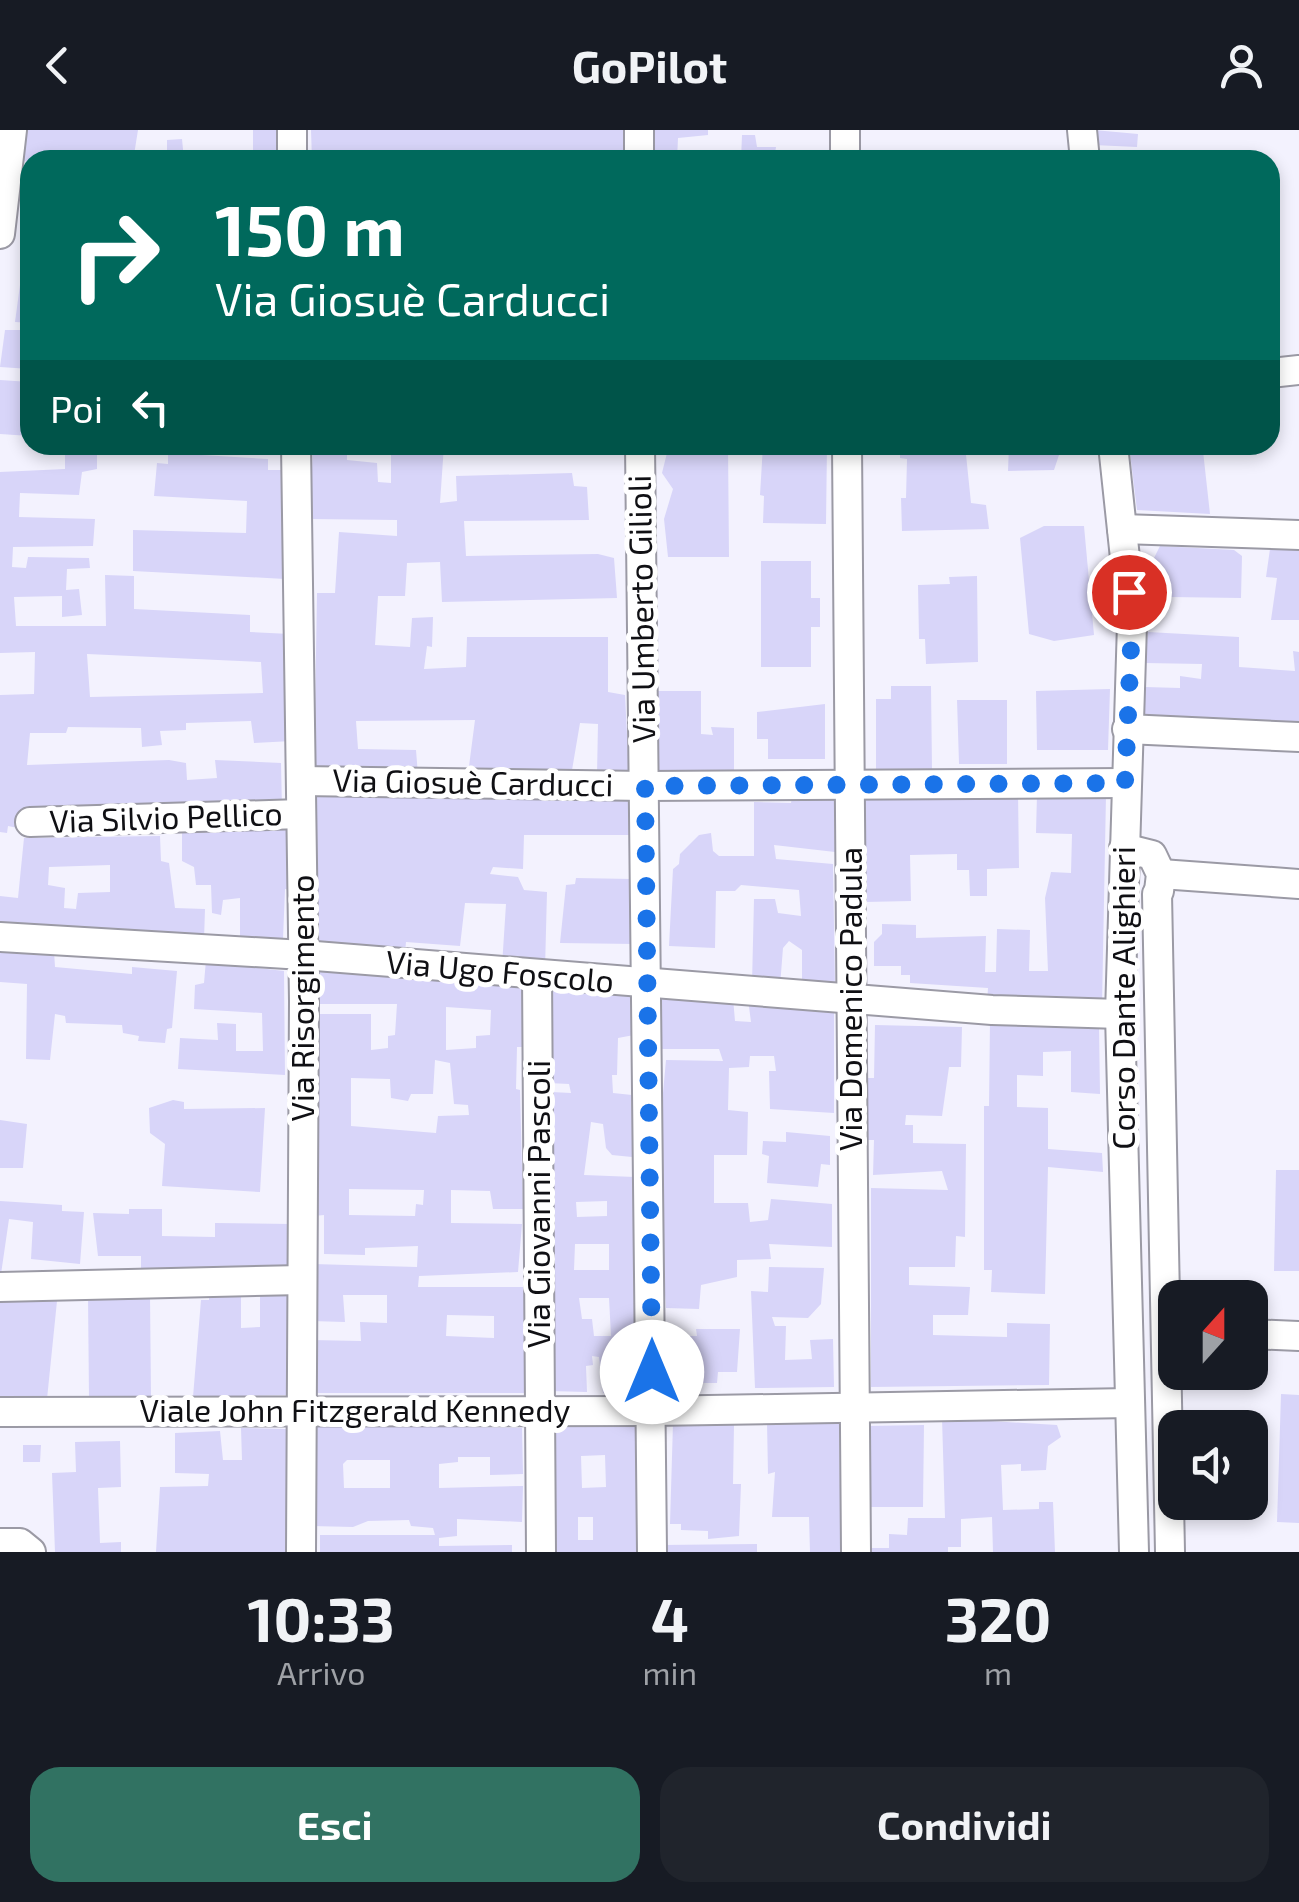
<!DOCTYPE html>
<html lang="it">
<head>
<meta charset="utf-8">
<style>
  :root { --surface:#171b24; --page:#20242c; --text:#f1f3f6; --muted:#9ea1a6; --accent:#317262 }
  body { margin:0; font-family:"Exo 2",sans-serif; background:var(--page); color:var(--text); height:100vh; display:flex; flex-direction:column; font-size:38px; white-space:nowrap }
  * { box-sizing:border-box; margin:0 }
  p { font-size:32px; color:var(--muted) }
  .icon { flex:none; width:55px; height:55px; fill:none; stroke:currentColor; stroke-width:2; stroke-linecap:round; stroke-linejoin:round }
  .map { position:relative; height:1422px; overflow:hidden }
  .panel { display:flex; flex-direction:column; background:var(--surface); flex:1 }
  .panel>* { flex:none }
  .top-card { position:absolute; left:20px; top:20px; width:1260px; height:305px; border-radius:30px; box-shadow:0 5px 15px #0003; background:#00695c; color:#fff; overflow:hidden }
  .needle { width:65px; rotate:21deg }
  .fabs { position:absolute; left:1158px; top:1150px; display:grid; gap:20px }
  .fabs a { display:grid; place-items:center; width:110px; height:110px; border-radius:20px; background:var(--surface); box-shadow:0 5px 15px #0003; font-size:50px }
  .pin { position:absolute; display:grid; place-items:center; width:85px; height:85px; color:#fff; margin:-42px; border:5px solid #fff; border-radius:50%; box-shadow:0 2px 10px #0007 }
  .me { position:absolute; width:110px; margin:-55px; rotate:0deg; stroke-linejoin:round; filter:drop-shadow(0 0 8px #0008) }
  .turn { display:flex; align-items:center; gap:35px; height:210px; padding:0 30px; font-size:45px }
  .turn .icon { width:130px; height:130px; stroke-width:2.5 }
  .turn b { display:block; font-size:70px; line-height:85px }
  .then { display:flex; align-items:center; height:95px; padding:0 30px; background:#0003; gap:20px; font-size:38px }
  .eta { display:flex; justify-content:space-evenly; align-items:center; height:170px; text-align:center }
  .eta b { font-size:60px; font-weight:700; line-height:70px }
  .button { display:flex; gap:20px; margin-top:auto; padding:20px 30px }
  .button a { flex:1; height:115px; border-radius:30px; background:var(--accent); color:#fff; font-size:40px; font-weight:700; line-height:115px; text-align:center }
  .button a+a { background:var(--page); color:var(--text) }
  header { display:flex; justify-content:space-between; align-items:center; height:130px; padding:0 30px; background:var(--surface); font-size:45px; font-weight:700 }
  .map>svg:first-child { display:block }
  .building { fill:#d8d5f9; fill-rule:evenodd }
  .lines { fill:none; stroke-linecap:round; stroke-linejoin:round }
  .minor-casing { stroke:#9b9aa5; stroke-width:32 }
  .minor { stroke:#fff; stroke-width:28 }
  .route { stroke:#1a73e8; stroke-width:18; stroke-dasharray:0 32.4 }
  .labels { text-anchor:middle; stroke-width:10; stroke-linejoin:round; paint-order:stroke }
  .street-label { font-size:32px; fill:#101014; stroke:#fff }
</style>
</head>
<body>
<header><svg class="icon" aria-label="back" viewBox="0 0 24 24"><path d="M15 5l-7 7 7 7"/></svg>GoPilot<svg class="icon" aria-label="person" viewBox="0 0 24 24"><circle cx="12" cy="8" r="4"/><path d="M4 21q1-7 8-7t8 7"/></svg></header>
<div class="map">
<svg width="1299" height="1422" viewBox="0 0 1299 1422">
  <rect width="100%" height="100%" fill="#f3f2fe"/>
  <g class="building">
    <path d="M26 0H138L134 25 119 26 118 30 30 32 22 31Z"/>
    <rect x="253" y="0" width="32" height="30"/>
    <path d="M311 0H624V30H459V25L312 30Z"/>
    <path d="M651 0H708V5L678 8 677 30H652Z"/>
    <path d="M1094 0 1138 4 1137 17 1094 15Z"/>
    <path d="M742 5H755L757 17H776L774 30H741Z"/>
    <path d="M182 9 184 30H167V10Z"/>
    <path d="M28 96 30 193 15 192Z"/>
    <path d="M5 200H30V239L0 237Z"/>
    <path d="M0 250 30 252V306L0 304Z"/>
    <path d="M65 315H97V339L82 342 79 365 20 363 19 387 95 389 93 416 13 417 12 437 26 438 28 427 89 428 90 438 67 439 66 460 79 459 82 485 62 487V466L14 467 16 496H106L105 445 134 446V479L250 485V502L290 504 292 611 254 613 251 591 186 593V600L160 601 162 615 142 617 141 598 68 597 66 603H30L27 635 169 630 186 633 187 650 217 648 215 630 281 633 282 679H24L23 699 8 696 7 703 0 702V565L34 564 35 522 0 523V342L65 339ZM87 524 261 532 263 563 90 567Z"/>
    <path d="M313 315H347V330L377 333 378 352 391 353V315H444L440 373 457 371 456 346 572 343 574 356 587 357 589 390 464 391 466 426 598 424 614 428 617 468 442 472 440 432 407 433 405 466H378L375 515 410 517 412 488 433 487 432 517 427 516 424 539 466 537 467 507H608V562L625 565 629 644 597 645 598 594 580 593 571 646 468 644 475 590 356 591 358 619 416 620 418 645 314 644 317 463H335L339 402 397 406V390L310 389Z"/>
    <path d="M669 315H728L729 427H668L664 389 673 359 662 343Z"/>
    <path d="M763 315H827L826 394 763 393 764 366 760 365Z"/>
    <path d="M900 315H965L971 373 986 375 989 399 902 401 901 368H906L907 329 900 328Z"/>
    <path d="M1009 315H1075V319H1061L1054 340 1008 341Z"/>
    <path d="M1129 315H1194L1195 323 1203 321 1210 384 1137 380Z"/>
    <path d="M168 323 268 329V340H288L285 449 133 441V400L246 403 247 371 154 366 157 333 168 334Z"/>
    <path d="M1044 396H1084L1094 505 1054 511 1029 504 1020 408Z"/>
    <path d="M1160 416 1234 420 1242 426 1241 468 1170 467V462H1152L1148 440Z"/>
    <path d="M1270 419 1299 420V490H1271L1277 448 1266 447Z"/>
    <path d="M761 431H811V468H820V497H811V537H761Z"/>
    <path d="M977 446 978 532 926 534 925 509H919L918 455 950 454 949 447Z"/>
    <path d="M1148 502 1239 507V537L1295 541 1293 521 1299 522V597L1142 592 1145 557 1180 558V546L1201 549 1202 534 1145 533Z"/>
    <path d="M891 556H931L932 639H876V569H891Z"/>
    <path d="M1110 559 1108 620H1037L1036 561Z"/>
    <path d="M650 561H701V604L713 605 711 597 734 598V641H722V648H650Z"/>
    <path d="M957 570H1007V634H959Z"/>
    <path d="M825 574V629H768V609H757V582Z"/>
    <path d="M1018 662 1019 738 987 739V766H970L969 740H957V724L910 725 911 771 865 772 864 665Z"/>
    <path d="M1037 664 1106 665 1102 876 987 873 988 858 910 853V845H901V836H874V812L882 804V794L916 795V808L986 806 985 842H996L997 799 1030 800 1029 841H1048L1045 768 1051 742 1071 743 1072 704 1036 703Z"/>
    <path d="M314 667H635L634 705H524L523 739 493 737 490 744 518 747 524 760 547 762 545 839 502 836 506 774 465 773 460 816 406 812 405 823 313 821Z"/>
    <path d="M792 667 834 668 835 722 774 715 776 729 833 734 835 858 802 857V820L789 811 783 818 780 856 752 854 754 769H775L778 783 801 786 799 760 741 755 735 761H716L715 818 669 816 673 739 679 734 680 724 699 705 711 703 713 721 719 726H754V672L791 673Z"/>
    <path d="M292 699 291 760 285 759 283 809 240 810V768L223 770 221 785 212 783 211 755H196L194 737 182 731V702Z"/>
    <path d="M160 706 161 731 169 733 175 778 205 779 204 810 20 800 17 792 0 793V766L18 768 24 708ZM110 735V762L78 763 76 779 64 778 65 758 48 755 49 737Z"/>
    <path d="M576 748 632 749 635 814 560 813 566 755 575 754Z"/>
    <path d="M0 818 54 821 55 837 132 844V837L177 841 172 898 167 899 165 913 138 911 139 906 123 903 122 895 66 893 65 886 55 884 50 930 26 929 27 854 0 852Z"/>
    <path d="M206 830 240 831V836L284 841 285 945 178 939 180 908 218 910 217 893 236 894V921H263L262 883 194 879 195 855 204 853Z"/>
    <path d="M313 837 522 850V917H517L516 959 520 960 523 1079H493L490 1061 451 1060V1093L522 1094 518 1142 419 1146 418 1157H524L526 1263H312L311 1210 361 1211 360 1192 387 1193V1165H343L345 1192 311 1191 313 1134 417 1137 418 1116 365 1118V1125L324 1124V1085L314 1086 317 884H371V920L388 918V906L395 905 397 874H314ZM446 877 491 880 490 905 476 906V918L446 920ZM435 930 450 933 454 974 468 975 469 985 438 986 436 1003 351 996V948L390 949 391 968 408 971 411 964H433ZM349 1059 424 1060 423 1075 416 1074 415 1086 349 1085ZM447 1185 494 1186V1208L446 1206Z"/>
    <path d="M546 854 633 860 634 905 618 908 617 945H612L613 963 632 965V1027L612 1025 606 1018 603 994 591 992 584 1045 635 1047 638 1265 603 1263 599 1227 592 1226 593 1235 586 1236 587 1262 549 1261 551 962 571 963 569 954 548 953ZM607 1071V1086L577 1087 576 1072ZM575 1114H609V1140H574ZM579 1168H609L611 1206H594L592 1189H582Z"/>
    <path d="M663 866 733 868 735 891 751 892 748 869 834 875V983L770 979 769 941H776L774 926H750L749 937 729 938 728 980 748 982 747 1025H714V1073H748L750 1092 768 1090 771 1069 832 1074V1117L769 1114 771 1129 737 1130V1147L701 1155 699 1179 666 1178 665 1164 659 1165 657 962 663 963 666 930 723 931 719 919H653L654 879Z"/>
    <path d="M990 890 1099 896 1100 964 1071 962V921L1043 922V946L1017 945V977L1048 978V1019L1102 1023 1103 1042 1048 1037 1045 1164 991 1162 992 1140H984V976H989Z"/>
    <path d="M875 895 962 897 961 937H949L942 986 906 985 905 995H913V1013L966 1014 965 1107 956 1106 955 1137H909V1155L970 1157 968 1185H933V1205L1007 1207V1193L1050 1194 1049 1255 871 1257V1058L948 1060 942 1041 873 1045 874 1010H864L865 948H874Z"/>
    <path d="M173 970 184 972V979L265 978 260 1062 162 1056 165 1014 150 1003 149 978Z"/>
    <path d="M0 990 27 994 23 1038H0Z"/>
    <path d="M786 1002 830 1006V1035L821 1034 818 1057 767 1053 769 1026 762 1024 763 1011 786 1012Z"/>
    <path d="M1276 1040H1299V1141H1274Z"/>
    <path d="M0 1071 62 1075V1081L84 1082 80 1134 31 1129 33 1092 9 1089 0 1151Z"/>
    <path d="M129 1079H162V1106L215 1107V1093L291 1094 290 1141 141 1138V1126H98L93 1083 129 1084Z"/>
    <path d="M769 1137 824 1138 821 1174 808 1188 772 1187 775 1196H786L785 1230 812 1229 810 1210 833 1209 834 1257 755 1258 751 1161 768 1162Z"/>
    <path d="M241 1164V1198L260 1197V1165L289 1164 290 1265 193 1267 201 1170H209V1165Z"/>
    <path d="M88 1166H150L151 1267 89 1268Z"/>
    <path d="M0 1170 57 1171 47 1269 0 1270Z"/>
    <path d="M696 1199H740L737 1242H718L717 1253H679V1232L671 1231 670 1206H697Z"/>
    <path d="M1281 1264 1299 1265V1393L1277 1392Z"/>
    <path d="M942 1288 1057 1295 1061 1307 1048 1316 1046 1340 1021 1341V1334L1001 1335 1003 1380 1039 1379V1372H1053L1055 1422H993L992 1387 961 1389V1417H948V1422H871V1418H889V1404L907 1405 908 1388H945Z"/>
    <path d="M839 1291 841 1422H810L809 1387H772L775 1342 768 1344 767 1292Z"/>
    <path d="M673 1293 734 1295 733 1354H741L739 1406 708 1409V1401L681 1400V1394H670Z"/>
    <path d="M309 1295 522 1298 523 1344 490 1345V1327H458V1332L439 1334V1358L523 1356 522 1392 457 1389V1406L439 1408V1416L512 1415V1422H320V1405H435L433 1398 411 1396 409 1390 368 1391 353 1397 312 1396ZM347 1330H390V1358H344L343 1334Z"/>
    <path d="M924 1295 923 1377H870L869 1296Z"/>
    <path d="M548 1296 637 1297V1422H548ZM605 1325 606 1357 582 1358 581 1326ZM578 1387H593V1410H578Z"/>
    <path d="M241 1298 287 1299 290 1422H156L160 1357 208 1356 209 1344 175 1343V1303L220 1301 223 1330H242Z"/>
    <path d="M120 1311 121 1357 98 1358 100 1413 121 1412V1422H55L52 1343 76 1342 75 1312Z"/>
    <path d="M23 1315H41L40 1332H23Z"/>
    <path d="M757 1414V1422H661V1415Z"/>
  </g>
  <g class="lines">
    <g class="minor-casing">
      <g id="minor">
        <path d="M292 0V30"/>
        <path d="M639 0V30"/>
        <path d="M845 0V30"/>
        <path d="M1082 0 1085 30"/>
        <path d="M0 104 12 0"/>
        <path d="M1270 243 1299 240"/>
        <path d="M296 315 304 871 301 1422"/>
        <path d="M640 315 652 1422"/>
        <path d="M847 315 856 1422"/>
        <path d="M1113 315 1132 494 1120 884 1134 1422"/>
        <path d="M1122 399 1299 405"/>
        <path d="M1127 599 1299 607"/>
        <path d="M301 651 645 656 1125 653"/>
        <path d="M30 692 301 684"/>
        <path d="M1124 718 1152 725 1161 744 1159 761"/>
        <path d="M1161 744 1299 754"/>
        <path d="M1157 764 1170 1422"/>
        <path d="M0 807 303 825 992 880 1120 884"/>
        <path d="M537 845 541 1422"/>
        <path d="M0 1157 302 1150"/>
        <path d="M1250 1204 1299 1206"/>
        <path d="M0 1282 652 1281 1130 1273"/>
        <path d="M0 1413H20L31 1422"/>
      </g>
    </g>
    <use href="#minor" class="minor"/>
  </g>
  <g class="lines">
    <path class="route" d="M652 1242 645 656 1125 653 1132 494 1129 462"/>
  </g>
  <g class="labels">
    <g class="street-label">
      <text transform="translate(642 479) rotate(-91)" y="11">Via Umberto Gilioli</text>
      <text transform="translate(473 653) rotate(1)" y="11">Via Giosuè Carducci</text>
      <text transform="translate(166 688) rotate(-2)" y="11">Via Silvio Pellico</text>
      <text transform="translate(500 842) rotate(5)" y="11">Via Ugo Foscolo</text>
      <text transform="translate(303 868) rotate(-90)" y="11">Via Risorgimento</text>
      <text transform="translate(1124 868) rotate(-90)" y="11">Corso Dante Alighieri</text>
      <text transform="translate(851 869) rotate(-90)" y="11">Via Domenico Padula</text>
      <text transform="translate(539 1074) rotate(-90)" y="11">Via Giovanni Pascoli</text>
      <text x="355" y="1292">Viale John Fitzgerald Kennedy</text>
    </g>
  </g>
</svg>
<div class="fabs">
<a><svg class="needle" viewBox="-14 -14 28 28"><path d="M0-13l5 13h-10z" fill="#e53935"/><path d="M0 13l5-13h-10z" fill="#9ea1a6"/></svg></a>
<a><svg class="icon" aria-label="sound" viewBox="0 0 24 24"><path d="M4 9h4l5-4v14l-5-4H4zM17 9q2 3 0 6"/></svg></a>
</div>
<div class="pin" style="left:1129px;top:462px;background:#d93025"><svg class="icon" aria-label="arrive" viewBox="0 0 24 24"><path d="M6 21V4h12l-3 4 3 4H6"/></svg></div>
<svg class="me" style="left:652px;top:1242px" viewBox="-20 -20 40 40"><circle r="19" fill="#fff"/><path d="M0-13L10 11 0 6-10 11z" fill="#1a73e8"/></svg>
<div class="top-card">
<div class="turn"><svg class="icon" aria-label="right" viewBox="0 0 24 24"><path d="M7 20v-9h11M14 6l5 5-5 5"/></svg><div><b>150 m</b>Via Giosuè Carducci</div></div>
<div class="then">Poi<svg class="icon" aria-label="left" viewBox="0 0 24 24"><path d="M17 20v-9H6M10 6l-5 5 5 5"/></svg></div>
</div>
</div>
<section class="panel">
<div class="eta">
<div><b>10:33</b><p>Arrivo</p></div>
<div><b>4</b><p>min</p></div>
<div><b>320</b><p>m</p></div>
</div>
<div class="button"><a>Esci</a><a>Condividi</a></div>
</section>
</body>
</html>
